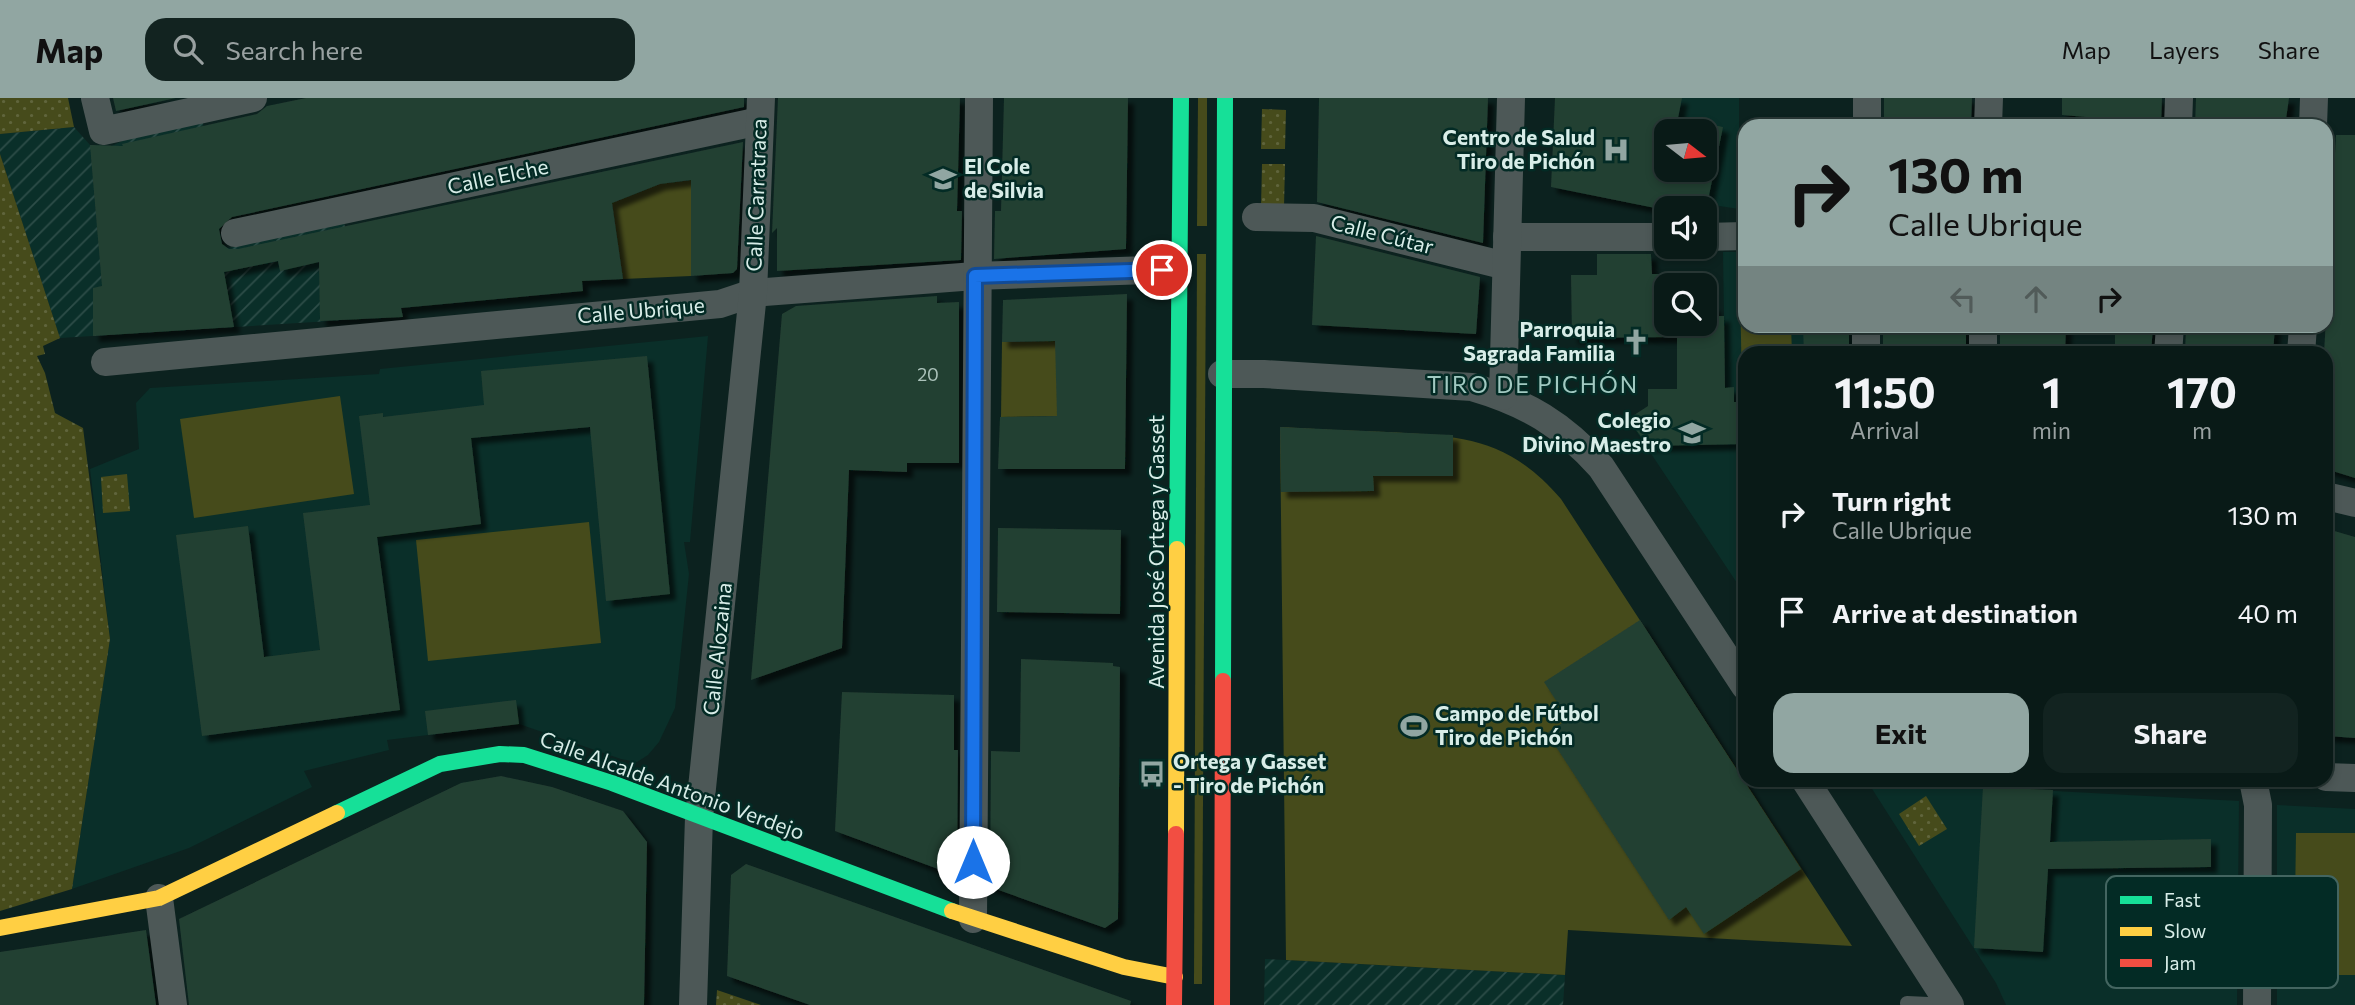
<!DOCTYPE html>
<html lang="en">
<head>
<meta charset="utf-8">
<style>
  :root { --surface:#091a17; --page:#122320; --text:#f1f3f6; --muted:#99a1a1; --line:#293836; --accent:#91a6a2 }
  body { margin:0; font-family:Commissioner,sans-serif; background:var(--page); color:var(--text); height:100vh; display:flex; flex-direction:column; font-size:26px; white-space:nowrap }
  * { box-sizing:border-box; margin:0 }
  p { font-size:23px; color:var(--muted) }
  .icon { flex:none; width:38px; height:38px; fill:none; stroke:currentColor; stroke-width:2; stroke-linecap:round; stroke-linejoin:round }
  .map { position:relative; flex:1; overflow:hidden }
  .side { position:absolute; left:1738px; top:248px; width:595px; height:441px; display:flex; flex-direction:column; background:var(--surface); border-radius:21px; box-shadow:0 4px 10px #0003,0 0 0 2px var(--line) }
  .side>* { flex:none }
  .guide { position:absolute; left:1738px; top:21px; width:595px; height:214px; border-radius:21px; box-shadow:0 4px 10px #0003,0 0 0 2px var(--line); background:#91a6a2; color:#111; overflow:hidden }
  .needle { width:46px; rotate:106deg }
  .fabs { position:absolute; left:1654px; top:21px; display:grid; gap:14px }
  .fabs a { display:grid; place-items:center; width:63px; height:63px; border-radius:14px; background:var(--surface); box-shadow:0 4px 10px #0003,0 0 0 2px var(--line); font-size:35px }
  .pin { position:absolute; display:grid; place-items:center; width:60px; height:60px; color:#fff; margin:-30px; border:4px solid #fff; border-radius:50%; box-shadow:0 2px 7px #0007 }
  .me { position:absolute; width:77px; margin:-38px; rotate:0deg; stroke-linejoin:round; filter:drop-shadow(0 0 5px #0008) }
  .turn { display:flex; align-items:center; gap:24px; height:147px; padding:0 35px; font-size:32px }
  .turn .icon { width:91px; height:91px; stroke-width:2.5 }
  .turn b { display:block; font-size:49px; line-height:60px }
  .lanes { display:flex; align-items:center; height:66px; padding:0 35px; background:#0003; justify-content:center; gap:35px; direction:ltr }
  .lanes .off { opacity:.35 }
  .eta { display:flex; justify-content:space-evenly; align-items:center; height:119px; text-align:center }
  .eta b { font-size:42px; font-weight:700; line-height:49px }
  .primary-button { display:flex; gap:14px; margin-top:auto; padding:14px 35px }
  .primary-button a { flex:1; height:80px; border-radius:21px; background:var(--accent); color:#111; font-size:28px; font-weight:700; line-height:80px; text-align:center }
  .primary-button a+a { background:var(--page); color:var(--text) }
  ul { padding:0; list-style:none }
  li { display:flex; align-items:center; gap:21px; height:98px; padding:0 35px }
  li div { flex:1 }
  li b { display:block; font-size:26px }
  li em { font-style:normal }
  header { display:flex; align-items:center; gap:42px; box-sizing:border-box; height:98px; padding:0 35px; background:var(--accent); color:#111 }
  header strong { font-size:33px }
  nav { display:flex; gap:38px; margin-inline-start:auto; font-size:24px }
  .search { width:490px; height:63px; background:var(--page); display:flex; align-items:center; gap:18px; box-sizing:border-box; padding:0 24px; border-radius:21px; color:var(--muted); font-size:26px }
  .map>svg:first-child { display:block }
  .built { fill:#0a2f29; fill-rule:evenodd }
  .industrial { fill:url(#industrial-furrows) }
  .grass { fill:#464b1b }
  .park { fill:url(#park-dots) }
  .building { fill:#243f32; fill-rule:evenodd; filter:url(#shadow) }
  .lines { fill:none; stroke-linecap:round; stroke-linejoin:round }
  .lane { stroke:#4d5857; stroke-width:14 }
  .street { stroke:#4d5857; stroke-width:28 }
  .fast { stroke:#16e098; stroke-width:16 }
  .slow { stroke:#ffcf43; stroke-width:16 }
  .jam { stroke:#f24e42; stroke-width:16 }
  .route-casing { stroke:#114b97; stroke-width:18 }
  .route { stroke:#1a73e8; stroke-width:12 }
  .labels { text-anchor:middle; stroke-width:5; stroke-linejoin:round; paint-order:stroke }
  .number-label { font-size:18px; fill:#abc2ba }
  .poi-label { font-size:21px; font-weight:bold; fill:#d8ede8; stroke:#032b25; text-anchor:end }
  .street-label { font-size:21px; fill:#d8ede8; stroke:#032b25 }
  .neighbourhood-label { font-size:23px; letter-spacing:2px; fill:#a1c9c1; stroke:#032b25 }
  .key { fill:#032b25; stroke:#436560; stroke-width:2 }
  .key-label { font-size:19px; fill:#d8ede8 }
</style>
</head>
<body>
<header>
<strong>Map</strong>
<div class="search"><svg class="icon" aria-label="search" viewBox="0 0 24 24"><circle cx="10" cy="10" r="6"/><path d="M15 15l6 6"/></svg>Search here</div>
<nav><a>Map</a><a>Layers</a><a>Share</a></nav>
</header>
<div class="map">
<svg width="2355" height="907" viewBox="0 0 2355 907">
  <defs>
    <pattern id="industrial-furrows" width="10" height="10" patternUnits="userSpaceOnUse" patternTransform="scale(1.75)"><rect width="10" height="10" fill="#0a2f29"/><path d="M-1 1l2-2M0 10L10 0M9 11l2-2" fill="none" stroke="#2d4d48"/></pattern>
    <pattern id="park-dots" width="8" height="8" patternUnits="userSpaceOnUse" patternTransform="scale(1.75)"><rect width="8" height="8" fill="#464b1b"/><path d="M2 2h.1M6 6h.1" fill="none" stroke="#60653c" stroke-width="1.8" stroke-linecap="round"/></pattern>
    <filter id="shadow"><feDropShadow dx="6" dy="6" stdDeviation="2" flood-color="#0009"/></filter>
  </defs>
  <rect width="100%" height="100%" fill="#0c221f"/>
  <g class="built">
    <path d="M1569 0H1739V111L1693 104 1691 110 1661 105 1660 111 1566 92ZM1666 33H1704V72H1666Z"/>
    <path d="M1723 154H1745V228H1852L1853 255 1745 256V497L1628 321 1725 289Z"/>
    <path d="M708 238 690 444H684L689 476 675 610 659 644 648 657 637 664 621 661 519 626 387 642 389 652 304 673 312 689 189 750 72 791 110 541 90 371 139 351 136 305 150 290 379 276 380 271Z"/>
    <path d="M1867 683 2239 703 2237 907H2006L1996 885Z"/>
    <path d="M2277 707 2355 711V907H2277Z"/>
  </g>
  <g class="industrial">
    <path d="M203 22 206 127 220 152 344 124 362 221 60 240 0 56V36L74 29 90 47 112 48 128 40Z"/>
    <path d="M1265 861 1565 877 1563 907H1264Z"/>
  </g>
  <g class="grass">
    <path d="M1198 0H1207V128H1197Z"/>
    <path d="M692 82 691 178 623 181 612 105 660 86Z"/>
    <path d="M1197 156H1206L1202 886H1194Z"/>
    <path d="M1740 186H1745V228H1791L1792 255 1745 256V295H1742Z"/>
    <path d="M1058 243 1057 318 1001 319 1002 244Z"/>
    <path d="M340 298 354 396 194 420 180 321Z"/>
    <path d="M1280 329C1316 331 1352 333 1387 334 1462 338 1509 340 1561 401L1852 848 1568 832 1565 877 1286 862Z"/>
    <path d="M589 424 601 545 428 563 416 442Z"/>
    <path d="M2296 735H2355V877H2294Z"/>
  </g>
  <g class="park">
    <path d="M0 0H68L74 29 0 36Z"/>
    <path d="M1262 11 1286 12 1285 51H1261Z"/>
    <path d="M0 56 60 240 43 248 45 256 37 258 45 275 55 315 83 330 110 541 72 791 0 813Z"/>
    <path d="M1262 66H1285L1284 109H1261Z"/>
    <path d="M127 376 130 413 103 415 101 379Z"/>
    <path d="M1926 698 1947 731 1919 748 1899 716Z"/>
    <path d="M717 892 761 907H716Z"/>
  </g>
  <g class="building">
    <path d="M113 0H176L116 13Z"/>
    <path d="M306 0H744V9L232 119 219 131 222 146 229 151H238L743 44 737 171 733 175 691 178V82L660 86 612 105 623 181 582 183 583 193 401 210 403 219 320 223 319 164 280 173 278 163 224 174 234 229 93 238V190L102 188 90 47 123 48 122 46 257 16 267 8Z"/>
    <path d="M778 0H960L957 113H962L961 162 777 173V130L772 135Z"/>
    <path d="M1004 0H1128L1126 151 994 161 995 113H1001Z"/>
    <path d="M1319 0H1488L1483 145 1317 104Z"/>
    <path d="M1555 0H1682L1678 20 1723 29 1707 107 1693 104 1691 110H1688L1661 105 1660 111 1551 89ZM1666 33H1704V72H1666Z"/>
    <path d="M1884 0H1972L1971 28H1884Z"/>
    <path d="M2062 0H2162L2161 28H2110V21L2062 17Z"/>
    <path d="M2196 0H2289L2285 28H2195Z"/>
    <path d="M2336 37H2355V380L2326 371 2324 256Z"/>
    <path d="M1316 138 1480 179 1476 236 1312 227Z"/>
    <path d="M1597 156H1651L1652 176H1678V187H1666V226H1704V209L1715 208V218H1724L1725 290 1734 289V304H1745V346L1648 348 1628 321 1648 308V291H1677V239L1572 240 1571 177H1597Z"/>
    <path d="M1127 196 1125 371H998L1000 319 1057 318 1055 243 1002 244 1003 202Z"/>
    <path d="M937 198V205L959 204V365H907V374L849 372 842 550 751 582 782 216 796 208Z"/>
    <path d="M1803 228H1849V256H1804Z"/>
    <path d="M1883 228H1966V256H1896L1883 252Z"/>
    <path d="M2000 228H2066L2065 256H2000Z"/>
    <path d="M2115 228H2153L2151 256H2115Z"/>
    <path d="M2186 228H2275L2273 256H2185Z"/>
    <path d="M647 258 670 496 606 503 590 329 471 340 481 426 377 439 400 612 202 638 176 437 248 428 264 559 320 552 303 415 370 407 359 318 383 315V319L484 307 481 273Z"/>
    <path d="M1280 329 1453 337V378H1373L1374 393 1281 394Z"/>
    <path d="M998 430 1121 432 1120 516 997 514Z"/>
    <path d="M2331 432 2355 439V640L2327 638 2333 511H2326Z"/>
    <path d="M1640 522 1801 771 1704 836 1686 809 1669 822 1547 635 1568 621 1544 584Z"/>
    <path d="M1021 561 1113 565V568L1120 569 1118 821 1105 830 990 789 991 653 1020 654Z"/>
    <path d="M842 594 954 597V652H958L957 778 835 733Z"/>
    <path d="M516 602 519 626 428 637 425 613Z"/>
    <path d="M501 678 552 689 623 713 647 744 644 907H189L179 821 461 685Z"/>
    <path d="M1983 689 2053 692 2050 744 2211 741V769L2048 771 2043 854 1974 850Z"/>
    <path d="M746 766 1131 903 1130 907H810L727 878 731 777Z"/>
    <path d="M146 832 156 907H0V854Z"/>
  </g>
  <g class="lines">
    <path class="lane" d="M1907 905 1950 907"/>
    <g class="street">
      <path d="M95 0 103 33 253 0"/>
      <path d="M1867 28V0"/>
      <path d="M1988 28 1989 0"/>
      <path d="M2178 28 2179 0"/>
      <path d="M2313 28 2314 0"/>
      <path d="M1256 119 1314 120 1506 168"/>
      <path d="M235 135 760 23"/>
      <path d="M1507 139H1666"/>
      <path d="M1704 139 1745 138"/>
      <path d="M1866 256V228"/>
      <path d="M1983 256V228"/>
      <path d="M2168 256 2170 228"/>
      <path d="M2301 256 2303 228"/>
      <path d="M105 264 720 206 753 195 975 178 1178 171"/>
      <path d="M1222 276H1264L1472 289C1527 305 1562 326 1601 369L1745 588"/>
      <path d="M1503 298 1511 0"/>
      <path d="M2326 398 2355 405"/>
      <path d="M2326 679 2355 680"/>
      <path d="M1805 682 1950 907"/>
      <path d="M2253 682 2258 707 2257 907"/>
      <path d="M159 800 173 907"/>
      <path d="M973 821 979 0"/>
      <path d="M693 907 699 719 753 195 761 0"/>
    </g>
    <g class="fast">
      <path d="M1177 451 1181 0"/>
      <path d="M1223 583 1225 0"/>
      <path d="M337 715 440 666 500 656 524 657 612 685 952 813"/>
    </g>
    <g class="slow">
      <path d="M1176 736 1177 451"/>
      <path d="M952 813 1124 869 1175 879"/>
      <path d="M0 830 159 800 337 715"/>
    </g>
    <g class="jam">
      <path d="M1174 907 1176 736"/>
      <path d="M1222 907 1223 583"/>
    </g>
  </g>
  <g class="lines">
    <g class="route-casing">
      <path id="route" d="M973 764 975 178 1162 172"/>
    </g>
    <use href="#route" class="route"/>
  </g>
  <defs>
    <g id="hospital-bare" transform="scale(2.1)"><path d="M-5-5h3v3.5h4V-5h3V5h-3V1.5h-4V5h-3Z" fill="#91a6a2" stroke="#032b25" stroke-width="2.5" paint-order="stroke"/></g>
    <g id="school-bare" transform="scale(2.1)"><path d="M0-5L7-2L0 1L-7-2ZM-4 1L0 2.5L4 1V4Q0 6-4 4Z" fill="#91a6a2" stroke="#032b25" stroke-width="2.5" paint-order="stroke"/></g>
    <g id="church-bare" transform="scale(2.1)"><path d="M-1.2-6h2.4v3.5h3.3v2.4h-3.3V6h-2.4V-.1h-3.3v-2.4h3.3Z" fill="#91a6a2" stroke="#032b25" stroke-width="2.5" paint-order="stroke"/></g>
    <g id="stadium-bare" transform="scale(2.1)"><path d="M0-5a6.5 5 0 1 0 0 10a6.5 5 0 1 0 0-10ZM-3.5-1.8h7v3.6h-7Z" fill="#91a6a2" stroke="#032b25" stroke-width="2.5" paint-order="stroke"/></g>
    <g id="bus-bare" transform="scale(2.1)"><path d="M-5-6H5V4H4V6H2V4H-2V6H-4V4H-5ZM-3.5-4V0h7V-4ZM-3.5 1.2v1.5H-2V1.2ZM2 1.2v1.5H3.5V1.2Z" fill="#91a6a2" stroke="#032b25" stroke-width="2.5" paint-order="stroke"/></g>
  </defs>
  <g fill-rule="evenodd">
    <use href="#hospital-bare" x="1616" y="52"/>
    <use href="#school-bare" x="943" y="81"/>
    <use href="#church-bare" x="1636" y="244"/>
    <use href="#school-bare" x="1692" y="335"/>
    <use href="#stadium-bare" x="1414" y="628"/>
    <use href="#bus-bare" x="1152" y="676"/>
  </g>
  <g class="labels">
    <g class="number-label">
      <text x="928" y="283">20</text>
    </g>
    <g class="poi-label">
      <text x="1595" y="47">Centro de Salud<tspan x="1595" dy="24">Tiro de Pichón</tspan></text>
      <text x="964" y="76" text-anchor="start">El Cole<tspan x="964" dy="24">de Silvia</tspan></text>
      <text x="1615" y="239">Parroquia<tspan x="1615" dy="24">Sagrada Familia</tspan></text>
      <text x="1671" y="330">Colegio<tspan x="1671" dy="24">Divino Maestro</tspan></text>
      <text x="1435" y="623" text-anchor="start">Campo de Fútbol<tspan x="1435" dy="24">Tiro de Pichón</tspan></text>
      <text x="1173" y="671" text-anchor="start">Ortega y Gasset<tspan x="1173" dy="24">- Tiro de Pichón</tspan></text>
    </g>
    <g class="street-label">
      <text transform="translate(498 79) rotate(-12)" y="7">Calle Elche</text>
      <text transform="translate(757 97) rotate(-88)" y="7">Calle Carratraca</text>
      <text transform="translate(1382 137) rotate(14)" y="7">Calle Cútar</text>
      <text transform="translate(641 213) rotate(-5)" y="7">Calle Ubrique</text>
      <text transform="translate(1157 454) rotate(-90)" y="7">Avenida José Ortega y Gasset</text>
      <text transform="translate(718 551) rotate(-84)" y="7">Calle Alozaina</text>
      <text transform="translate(672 688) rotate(20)" y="7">Calle Alcalde Antonio Verdejo</text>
    </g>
    <g class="neighbourhood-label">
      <text x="1533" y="295">TIRO DE PICHÓN</text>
    </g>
  </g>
  <rect x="2106" y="778" width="232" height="112" rx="10" class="key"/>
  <rect x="2120" y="798" width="32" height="8" fill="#16e098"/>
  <rect x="2120" y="829" width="32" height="9" fill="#ffcf43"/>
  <rect x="2120" y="861" width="32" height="8" fill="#f24e42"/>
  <g class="key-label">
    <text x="2164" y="809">Fast</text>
    <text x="2164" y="840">Slow</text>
    <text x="2164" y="872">Jam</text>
  </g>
</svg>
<div class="fabs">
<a><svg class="needle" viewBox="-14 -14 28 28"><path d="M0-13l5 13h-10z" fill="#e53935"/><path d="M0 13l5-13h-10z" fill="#99a1a1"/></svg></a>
<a><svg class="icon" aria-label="sound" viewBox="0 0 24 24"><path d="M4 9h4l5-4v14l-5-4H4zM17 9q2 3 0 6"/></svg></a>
<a><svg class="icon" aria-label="search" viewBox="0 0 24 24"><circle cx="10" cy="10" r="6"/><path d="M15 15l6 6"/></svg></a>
</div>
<div class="pin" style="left:1162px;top:172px;background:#d93025"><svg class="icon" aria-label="arrive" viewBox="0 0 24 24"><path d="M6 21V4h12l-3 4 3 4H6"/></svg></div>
<svg class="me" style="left:973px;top:764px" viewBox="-20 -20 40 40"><circle r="19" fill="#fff"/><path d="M0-13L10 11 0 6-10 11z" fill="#1a73e8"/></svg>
<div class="guide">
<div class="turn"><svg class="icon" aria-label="right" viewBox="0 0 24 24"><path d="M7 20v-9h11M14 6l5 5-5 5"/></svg><div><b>130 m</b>Calle Ubrique</div></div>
<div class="lanes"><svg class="icon off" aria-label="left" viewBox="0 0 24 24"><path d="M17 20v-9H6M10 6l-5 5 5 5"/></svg><svg class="icon off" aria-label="ahead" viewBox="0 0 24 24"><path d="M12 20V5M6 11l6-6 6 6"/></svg><svg class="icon" aria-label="right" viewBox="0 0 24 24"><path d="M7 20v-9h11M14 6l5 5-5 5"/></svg></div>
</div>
<section class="side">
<div class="eta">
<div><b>11:50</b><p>Arrival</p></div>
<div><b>1</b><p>min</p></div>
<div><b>170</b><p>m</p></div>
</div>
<ul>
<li><svg class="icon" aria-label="right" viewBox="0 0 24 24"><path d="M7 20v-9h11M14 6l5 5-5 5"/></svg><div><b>Turn right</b><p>Calle Ubrique</p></div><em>130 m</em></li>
<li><svg class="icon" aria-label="arrive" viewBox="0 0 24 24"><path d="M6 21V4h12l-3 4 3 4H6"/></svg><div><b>Arrive at destination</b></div><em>40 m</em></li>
</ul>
<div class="primary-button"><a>Exit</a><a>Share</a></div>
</section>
</div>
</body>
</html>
